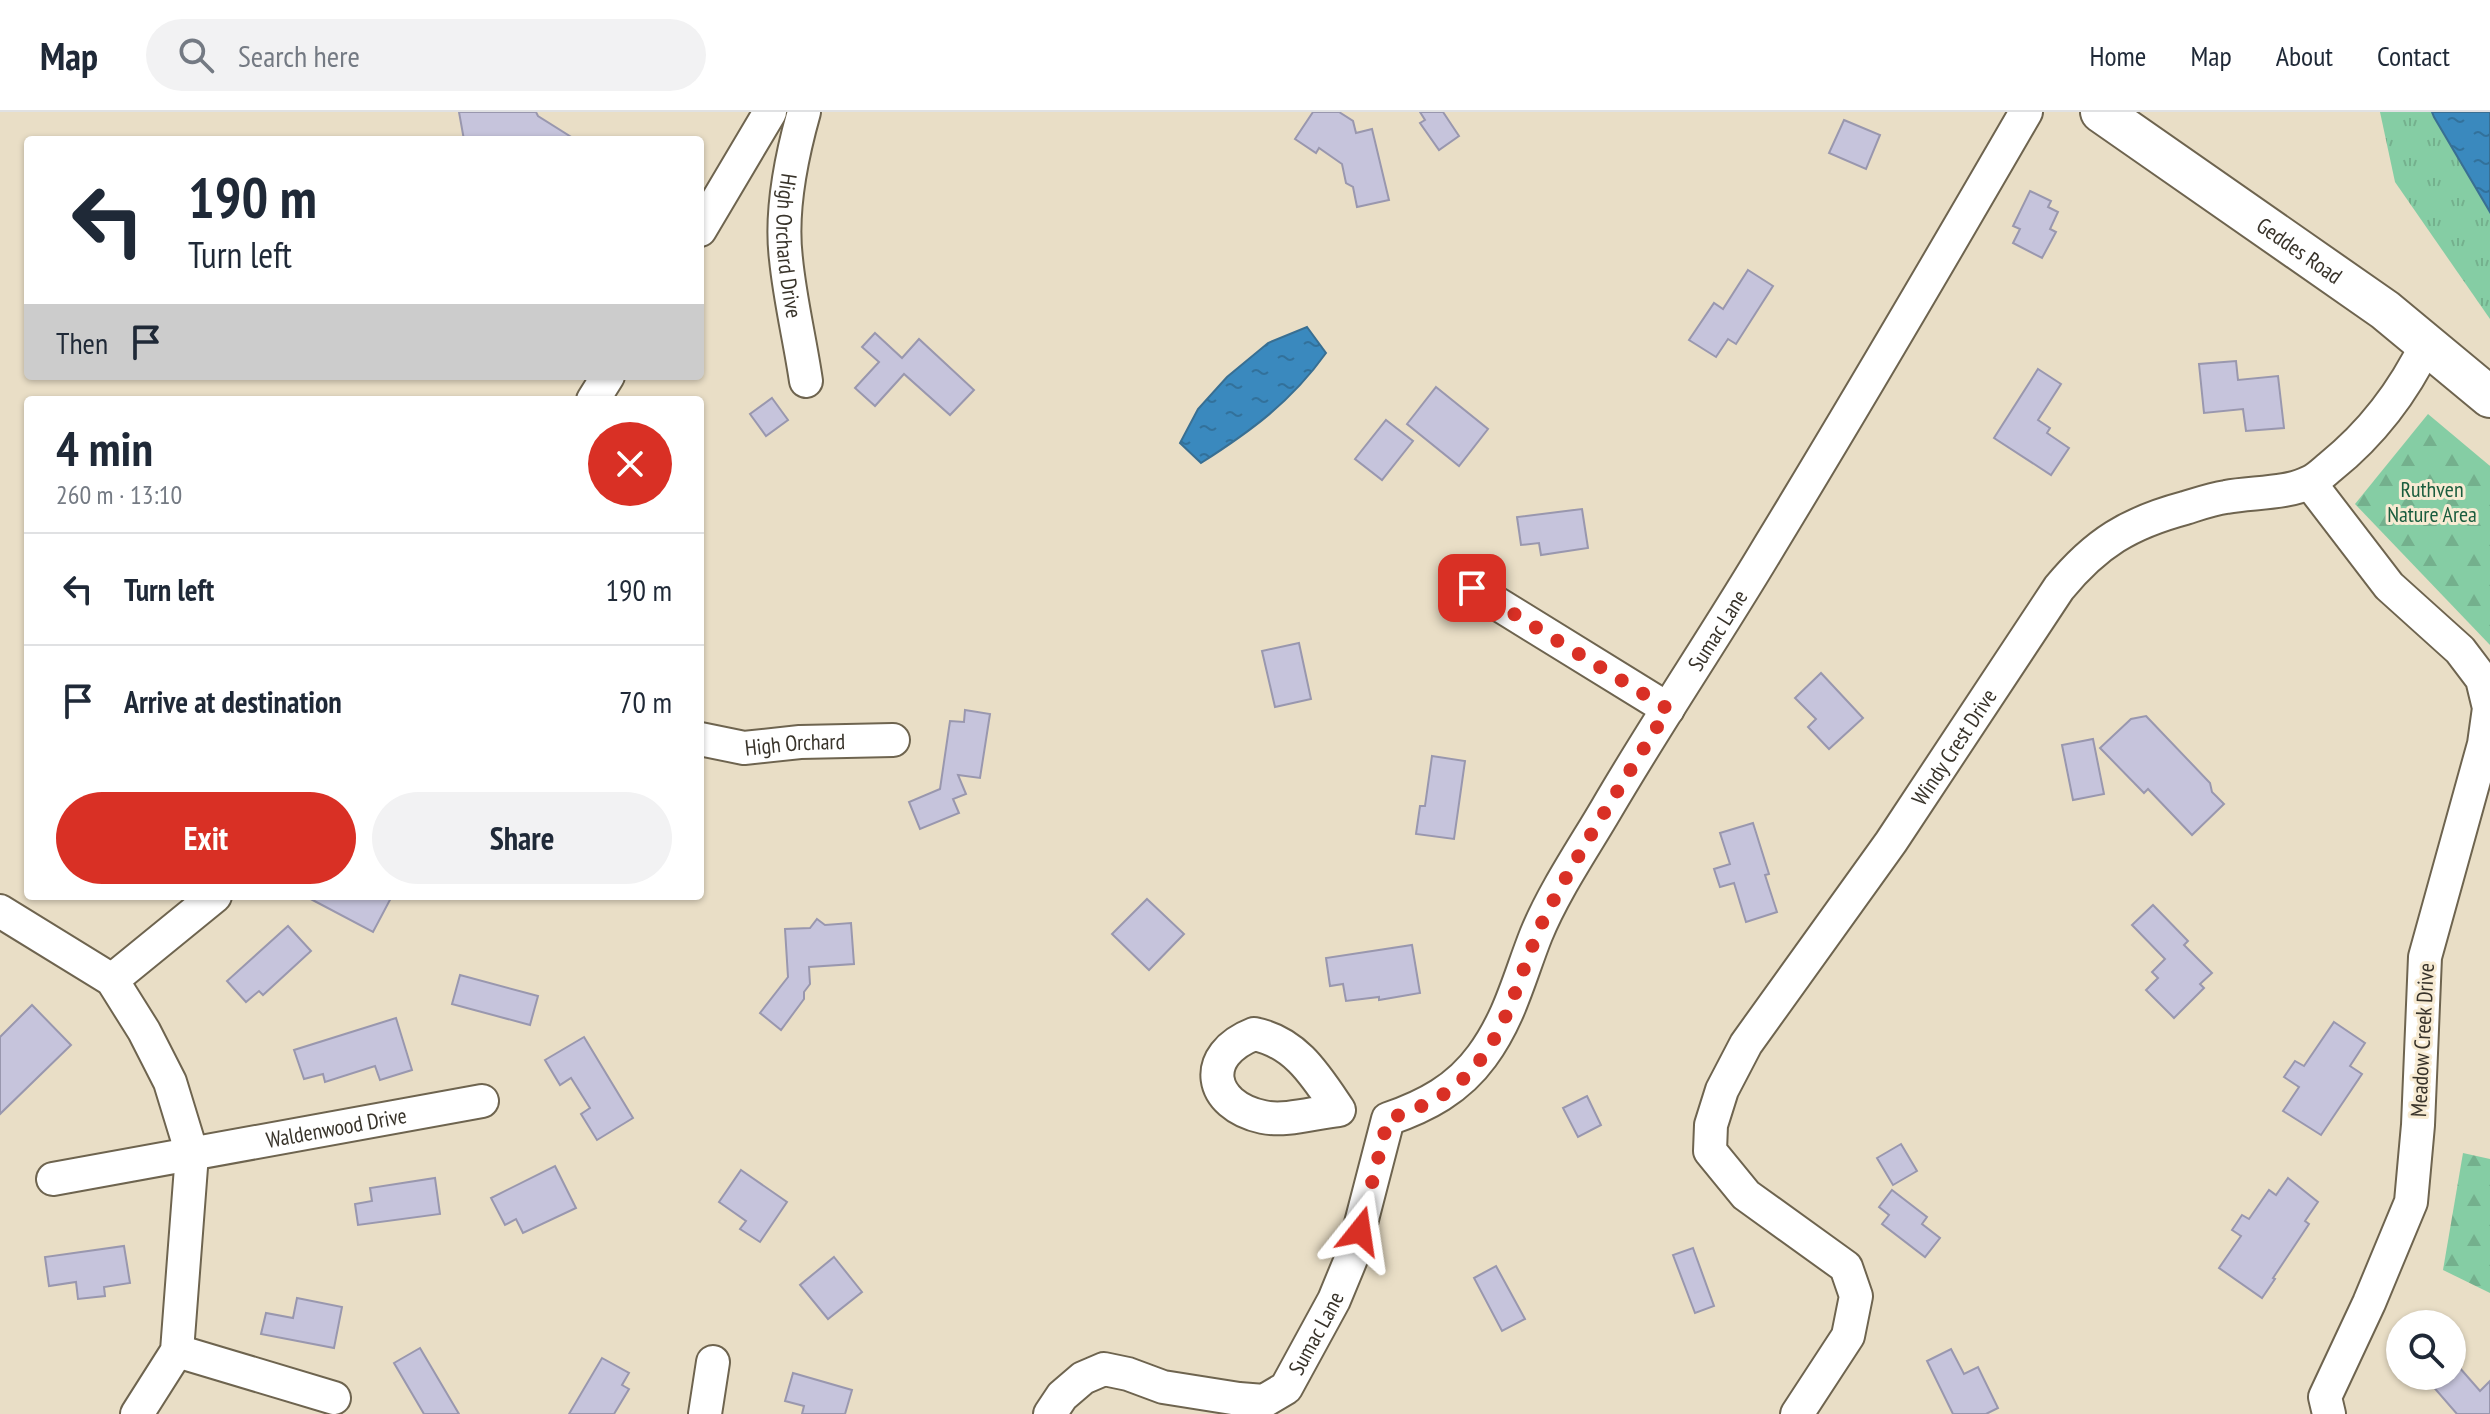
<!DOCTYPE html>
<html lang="en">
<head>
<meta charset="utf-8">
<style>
  :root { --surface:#fff; --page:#f2f2f3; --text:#1f2937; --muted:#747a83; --line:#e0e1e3; --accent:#d93025 }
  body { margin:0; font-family:"PT Sans Narrow",sans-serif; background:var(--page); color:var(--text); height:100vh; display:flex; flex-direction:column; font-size:30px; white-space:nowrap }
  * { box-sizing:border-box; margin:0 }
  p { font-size:26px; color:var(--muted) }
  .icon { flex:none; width:44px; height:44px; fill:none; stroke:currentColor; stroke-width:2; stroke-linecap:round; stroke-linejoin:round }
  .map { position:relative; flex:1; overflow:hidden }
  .side { position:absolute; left:24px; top:284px; width:680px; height:504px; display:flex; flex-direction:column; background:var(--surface); border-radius:8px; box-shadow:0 2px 6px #0004 }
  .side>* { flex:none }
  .top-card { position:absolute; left:24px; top:24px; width:680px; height:244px; border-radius:8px; box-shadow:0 2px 6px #0004; background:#fff; color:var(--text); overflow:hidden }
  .controls { position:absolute; left:2386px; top:1198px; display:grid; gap:16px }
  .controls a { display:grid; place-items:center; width:80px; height:80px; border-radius:50%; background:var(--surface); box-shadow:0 2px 6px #0004; font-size:40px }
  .pin { position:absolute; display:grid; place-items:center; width:68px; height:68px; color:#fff; margin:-34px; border-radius:16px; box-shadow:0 4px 12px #0006 }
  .me { position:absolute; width:88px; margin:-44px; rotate:15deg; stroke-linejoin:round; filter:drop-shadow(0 0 6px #0008) }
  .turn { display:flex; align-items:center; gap:28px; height:168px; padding:0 32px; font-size:36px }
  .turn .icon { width:104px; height:104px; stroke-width:2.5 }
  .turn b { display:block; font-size:56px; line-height:68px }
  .then { display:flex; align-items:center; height:76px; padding:0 32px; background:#0003; gap:16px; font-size:30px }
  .round { display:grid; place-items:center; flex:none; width:84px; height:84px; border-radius:42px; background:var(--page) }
  .head { display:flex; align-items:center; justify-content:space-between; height:136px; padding:0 32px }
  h1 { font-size:48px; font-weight:800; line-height:60px }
  .primary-button { display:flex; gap:16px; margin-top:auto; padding:16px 32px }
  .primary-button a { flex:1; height:92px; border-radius:48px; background:var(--accent); color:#fff; font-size:32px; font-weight:800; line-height:92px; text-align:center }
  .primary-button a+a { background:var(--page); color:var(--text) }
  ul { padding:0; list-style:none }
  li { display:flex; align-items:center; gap:24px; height:112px; padding:0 32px; border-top:2px solid var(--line) }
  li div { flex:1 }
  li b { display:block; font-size:30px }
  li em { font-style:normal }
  header { display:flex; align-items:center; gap:48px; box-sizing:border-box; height:112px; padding:0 40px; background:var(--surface); border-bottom:2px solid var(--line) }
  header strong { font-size:38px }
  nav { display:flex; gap:44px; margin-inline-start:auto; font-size:28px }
  .search { width:560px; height:72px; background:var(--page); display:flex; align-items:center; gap:20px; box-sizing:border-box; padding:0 28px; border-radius:44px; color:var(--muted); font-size:30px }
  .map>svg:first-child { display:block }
  .forest { fill:url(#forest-firs) }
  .park { fill:url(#park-tufts) }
  .water { fill:url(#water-ripples); stroke:#396f92; stroke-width:2 }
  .building { fill:#c6c4dc; stroke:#9997ae; stroke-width:2 }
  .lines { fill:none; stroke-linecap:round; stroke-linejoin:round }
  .minor-casing { stroke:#6e644f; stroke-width:36 }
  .major-casing { stroke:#6e644f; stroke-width:44 }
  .minor { stroke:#fff; stroke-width:32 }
  .major { stroke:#fff; stroke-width:40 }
  .route { stroke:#d93025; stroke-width:14; stroke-dasharray:0 25.2 }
  .labels { text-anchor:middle; stroke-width:6; stroke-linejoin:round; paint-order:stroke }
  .street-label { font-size:22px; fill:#38332a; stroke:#f7ebd3 }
  .park-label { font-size:22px; fill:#1a5d3e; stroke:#f7ebd3 }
</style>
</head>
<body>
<header>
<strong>Map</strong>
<div class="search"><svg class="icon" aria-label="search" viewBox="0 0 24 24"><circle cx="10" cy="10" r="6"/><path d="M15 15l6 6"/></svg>Search here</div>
<nav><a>Home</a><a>Map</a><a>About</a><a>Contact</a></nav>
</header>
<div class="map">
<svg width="2490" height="1302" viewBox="0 0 2490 1302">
  <defs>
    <pattern id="forest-firs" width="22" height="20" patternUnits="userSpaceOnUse" patternTransform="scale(2)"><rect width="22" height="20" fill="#85cda4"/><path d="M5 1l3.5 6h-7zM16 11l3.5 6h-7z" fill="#74b08d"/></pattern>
    <pattern id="park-tufts" width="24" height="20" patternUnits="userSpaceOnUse" patternTransform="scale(2)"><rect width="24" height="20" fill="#85cda4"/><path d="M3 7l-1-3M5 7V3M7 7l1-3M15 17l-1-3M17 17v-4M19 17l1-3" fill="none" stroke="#74b08d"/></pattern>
    <pattern id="water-ripples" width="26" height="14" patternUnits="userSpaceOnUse" patternTransform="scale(2)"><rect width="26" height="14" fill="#3a89be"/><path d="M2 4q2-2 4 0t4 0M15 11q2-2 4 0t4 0" fill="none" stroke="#32719b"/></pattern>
  </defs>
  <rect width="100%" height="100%" fill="#e9dec6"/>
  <g class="forest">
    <path d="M2428 302 2490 354V533L2355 392Z"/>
    <path d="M2463 1041 2490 1047V1181L2443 1158Z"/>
  </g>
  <path class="park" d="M2380 0H2490V207L2395 70Z"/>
  <g class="water">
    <path d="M2432 0H2490V100L2434 5Z"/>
    <path d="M1307 215 1326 241C1291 290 1251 319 1201 351L1180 331 1198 297 1227 265 1268 231Z"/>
  </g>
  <g class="building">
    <path d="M459 0H536L538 4 576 28H464Z"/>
    <path d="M1313 0H1339L1353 9 1356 21 1372 17 1389 88 1357 95 1353 75 1346 71 1342 52 1319 36 1316 41 1295 27Z"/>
    <path d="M1420 0H1443L1459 24 1439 38 1420 11 1425 8Z"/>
    <path d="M1844 8 1880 23 1866 57 1829 41Z"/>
    <path d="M2030 79 2051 89 2048 95 2058 100 2050 117 2056 120 2042 146 2013 131 2020 117 2013 114Z"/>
    <path d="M1748 158 1773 174 1736 232 1728 227 1716 245 1689 228 1714 191 1723 197Z"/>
    <path d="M875 221 902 246 919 227 974 278 950 303 904 262 875 294 855 276 879 250 862 235Z"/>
    <path d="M2236 249 2238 268 2278 264 2284 316 2246 319 2243 297 2204 301 2199 252Z"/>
    <path d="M2038 257 2061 272 2038 308 2050 316 2047 321 2069 336 2051 363 1994 326Z"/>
    <path d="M1436 275 1488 317 1459 354 1407 312Z"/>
    <path d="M772 286 788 308 766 324 750 302Z"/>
    <path d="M1386 308 1413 329 1382 368 1355 347Z"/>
    <path d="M1582 397 1588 436 1541 443 1539 431 1521 433 1517 405Z"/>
    <path d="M1299 531 1311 587 1275 595 1262 539Z"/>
    <path d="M1821 561 1863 606 1829 637 1808 615 1816 607 1795 586Z"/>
    <path d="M965 598 990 602 980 666 958 663 966 682 953 687 959 701 920 717 909 690 940 677 950 609 964 610Z"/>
    <path d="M2146 604 2210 671 2212 680 2224 692 2192 723 2148 677 2144 681 2100 636 2131 607Z"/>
    <path d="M2093 627 2104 682 2073 688 2062 633Z"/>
    <path d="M1432 644 1465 649 1454 727 1416 722 1420 694H1425Z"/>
    <path d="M1753 711 1769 762 1765 763 1777 800 1746 810 1734 771 1720 775 1714 757 1730 752 1720 721Z"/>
    <path d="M305 784H392L373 820Z"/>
    <path d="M1147 787 1184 822 1149 858 1112 822Z"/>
    <path d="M2153 793 2188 829 2184 833 2212 861 2200 872 2204 876 2174 906 2146 878 2158 866 2152 860 2165 847 2132 813Z"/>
    <path d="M817 807 825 813 851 811 854 852 809 855 810 872 804 880V887L781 918 760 901 788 865 785 817 810 816Z"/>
    <path d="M288 814 311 839 263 883 259 879 246 890 227 869Z"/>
    <path d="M1412 833 1420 881 1379 888V885L1346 889 1343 872 1330 874 1326 846Z"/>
    <path d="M460 863 538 884 530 913 452 892Z"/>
    <path d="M32 893 71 933 0 1002V925Z"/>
    <path d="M396 906 412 958 380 968 375 954 325 970 323 962 304 967 294 938Z"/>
    <path d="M2334 910 2365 931 2350 954 2362 962 2321 1023 2283 999 2299 975 2284 965 2295 949 2304 954Z"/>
    <path d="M584 925 633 1006 597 1028 581 1002 590 996 571 966 560 973 545 948Z"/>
    <path d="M1587 984 1601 1013 1578 1025 1563 996Z"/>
    <path d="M1901 1032 1917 1059 1893 1073 1877 1046Z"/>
    <path d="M555 1054 576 1096 523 1121 516 1107 505 1113 491 1086Z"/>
    <path d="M741 1058 787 1090 760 1130 740 1117 746 1109 719 1090Z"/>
    <path d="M435 1066 440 1102 358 1113 355 1092 372 1089 370 1076Z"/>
    <path d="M2288 1066 2318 1090 2305 1109 2309 1112 2273 1166 2275 1167 2262 1186 2219 1156 2241 1124 2232 1118 2242 1103 2249 1107 2269 1078 2276 1083Z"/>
    <path d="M1892 1078 1927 1105 1922 1112 1940 1126 1925 1145 1882 1112 1889 1103 1879 1095Z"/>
    <path d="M124 1134 130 1171 104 1175 105 1184 78 1187 76 1170 49 1174 45 1145Z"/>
    <path d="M1693 1136 1714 1194 1695 1201 1673 1143Z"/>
    <path d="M834 1145 862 1180 828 1207 800 1173Z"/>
    <path d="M1496 1154 1525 1207 1502 1219 1474 1166Z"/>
    <path d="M297 1186 342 1195 334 1236 261 1222 266 1201 293 1206Z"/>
    <path d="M420 1236 459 1302H424L394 1251Z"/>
    <path d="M1951 1237 1964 1262 1978 1255 1998 1296 1986 1302H1953L1927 1249Z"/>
    <path d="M602 1246 629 1261 622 1273 629 1277 614 1302H569Z"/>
    <path d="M2452 1247 2480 1279 2490 1269V1302H2457L2424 1264H2452Z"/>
    <path d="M793 1261 852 1278 845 1302H802L804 1294 785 1289Z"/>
  </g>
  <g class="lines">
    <g class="minor-casing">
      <g id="minor">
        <path id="s1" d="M804 0C791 46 780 99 786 147 790 188 800 228 806 269"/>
        <path d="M700 118 770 0"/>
        <path d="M593 288 608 264"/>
        <path d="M2310 371 2389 474 2460 538 2482 567 2489 596 2484 632 2425 845 2418 1013 2411 1090 2369 1191 2325 1285 2329 1302"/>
        <path d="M1472 476 1668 597"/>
        <path id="s2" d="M700 627 744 636 800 630 893 628"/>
        <path d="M0 799 112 868 144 919 170 970 192 1042 177 1239 137 1302"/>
        <path d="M112 868 215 784"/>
        <path d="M1254 922C1296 930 1316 964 1339 998 1316 1000 1286 1010 1263 1005 1208 993 1200 943 1254 922Z"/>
        <path id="s3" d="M53 1067 482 989"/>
        <path d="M177 1239 334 1286"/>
        <path d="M705 1302 713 1250"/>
        <path id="s4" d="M1050 1302 1062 1284 1083 1266 1104 1257 1128 1262 1163 1275 1239 1287 1264 1289 1286 1276 1334 1188 1353 1142 1388 1007C1426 994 1458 977 1482 944 1510 906 1519 866 1536 823 1554 779 1583 737 1607 696 1659 607 1717 522 1770 433 1857 290 1942 145 2026 0"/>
        <path id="s5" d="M1797 1302 1848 1224 1856 1184 1846 1155 1746 1083 1710 1039 1711 1013 1722 978 1746 932 1891 730 2059 476C2096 431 2129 411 2185 396 2198 392 2212 387 2226 385 2252 380 2287 382 2310 370 2317 367 2324 360 2330 355 2371 322 2404 279 2427 231"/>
      </g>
    </g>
    <g class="major-casing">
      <g id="major">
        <path id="s6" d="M2101 0 2385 198 2490 285"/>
      </g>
    </g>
    <use href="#minor" class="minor"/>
    <use href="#major" class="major"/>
  </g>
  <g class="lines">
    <path class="route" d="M1360 1119 1388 1007C1417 997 1445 986 1467 963 1513 917 1520 850 1550 795 1586 727 1628 663 1668 597L1472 476"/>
  </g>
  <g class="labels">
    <g class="street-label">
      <text dy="8" stroke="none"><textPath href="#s1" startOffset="136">High Orchard Drive</textPath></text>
      <text dy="8" stroke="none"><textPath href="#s6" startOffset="242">Geddes Road</textPath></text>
      <text dy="8" stroke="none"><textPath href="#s4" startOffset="1154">Sumac Lane</textPath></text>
      <text dy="8" stroke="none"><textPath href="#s2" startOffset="96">High Orchard</textPath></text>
      <text dy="8" stroke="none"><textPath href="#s5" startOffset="822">Windy Crest Drive</textPath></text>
      <text transform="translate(2422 928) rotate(-87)" y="8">Meadow Creek Drive</text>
      <text dy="8" stroke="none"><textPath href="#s3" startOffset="288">Waldenwood Drive</textPath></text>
      <text dy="8" stroke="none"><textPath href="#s4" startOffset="324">Sumac Lane</textPath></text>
    </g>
    <g class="park-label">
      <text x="2432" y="385">Ruthven<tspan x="2432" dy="25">Nature Area</tspan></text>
    </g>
  </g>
</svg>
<div class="controls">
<a><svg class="icon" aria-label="search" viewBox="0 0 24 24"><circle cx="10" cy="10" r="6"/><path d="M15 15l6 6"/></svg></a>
</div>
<div class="pin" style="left:1472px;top:476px;background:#d93025"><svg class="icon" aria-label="arrive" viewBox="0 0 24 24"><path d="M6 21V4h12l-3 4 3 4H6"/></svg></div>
<svg class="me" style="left:1360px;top:1119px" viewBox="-20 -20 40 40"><path d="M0-17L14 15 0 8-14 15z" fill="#d93025" stroke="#fff" stroke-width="4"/></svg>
<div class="top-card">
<div class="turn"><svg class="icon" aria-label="left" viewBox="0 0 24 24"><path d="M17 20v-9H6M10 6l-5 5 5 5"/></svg><div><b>190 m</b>Turn left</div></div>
<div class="then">Then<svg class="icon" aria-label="arrive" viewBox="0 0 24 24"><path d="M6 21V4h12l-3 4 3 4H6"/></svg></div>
</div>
<section class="side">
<div class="head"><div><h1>4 min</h1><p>260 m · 13:10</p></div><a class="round" style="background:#d93025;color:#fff"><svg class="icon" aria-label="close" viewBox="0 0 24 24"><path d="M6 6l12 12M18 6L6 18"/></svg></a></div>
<ul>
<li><svg class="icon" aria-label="left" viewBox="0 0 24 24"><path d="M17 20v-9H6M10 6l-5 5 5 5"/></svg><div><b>Turn left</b></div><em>190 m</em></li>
<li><svg class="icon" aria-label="arrive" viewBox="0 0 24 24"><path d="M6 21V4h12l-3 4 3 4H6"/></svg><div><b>Arrive at destination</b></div><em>70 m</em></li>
</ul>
<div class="primary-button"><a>Exit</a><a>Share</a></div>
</section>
</div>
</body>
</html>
